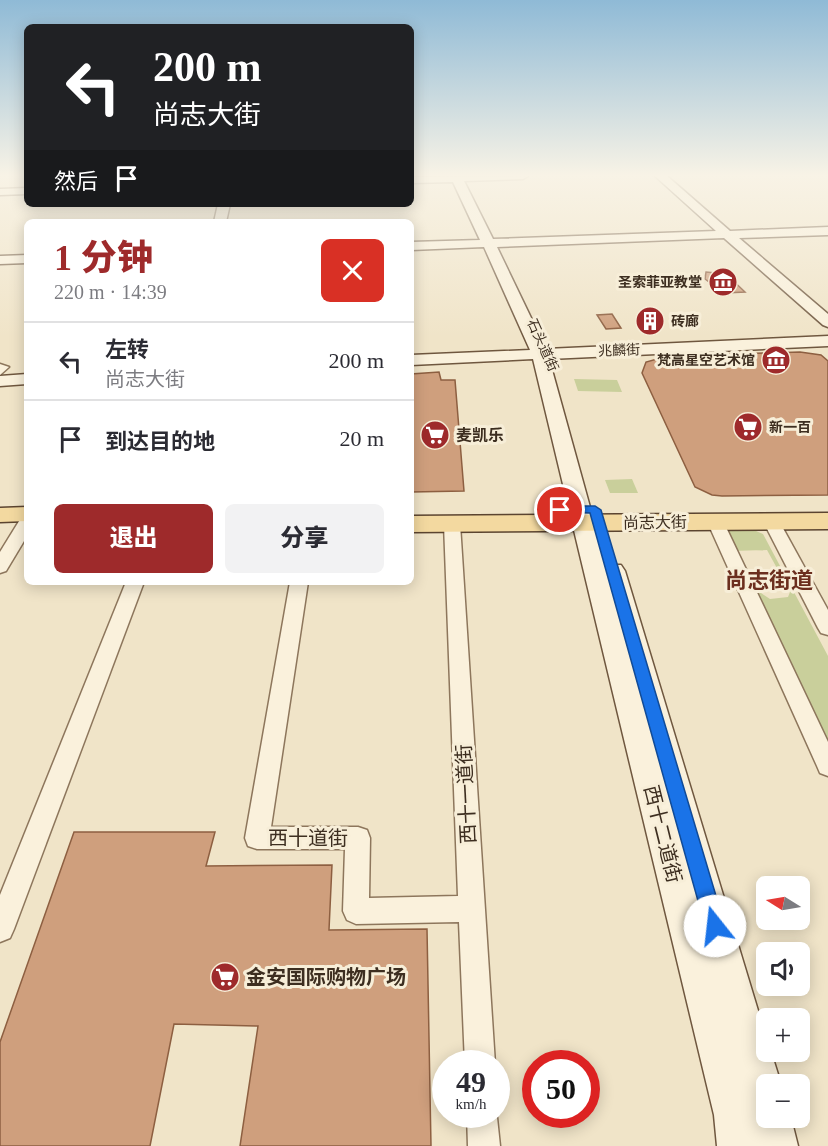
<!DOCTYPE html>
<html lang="zh">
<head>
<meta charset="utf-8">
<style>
  :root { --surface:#fff; --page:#f2f2f3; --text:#2b2b33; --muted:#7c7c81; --line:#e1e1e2; --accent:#9e2a2b }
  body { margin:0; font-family:"Times New Roman","Noto Sans SC",serif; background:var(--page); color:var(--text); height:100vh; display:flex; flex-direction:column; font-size:22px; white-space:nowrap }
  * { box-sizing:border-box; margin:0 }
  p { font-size:20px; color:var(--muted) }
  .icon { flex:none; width:33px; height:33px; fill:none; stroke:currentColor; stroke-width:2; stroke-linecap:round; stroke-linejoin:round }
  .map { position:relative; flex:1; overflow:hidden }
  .details { position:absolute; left:24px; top:219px; width:390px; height:366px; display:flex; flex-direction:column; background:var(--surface); border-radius:9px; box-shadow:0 3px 15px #0003 }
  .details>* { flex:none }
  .top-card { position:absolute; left:24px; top:24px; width:390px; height:183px; border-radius:9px; box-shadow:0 3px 15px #0003; background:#202124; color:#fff; overflow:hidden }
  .needle { width:39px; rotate:281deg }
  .controls { position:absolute; left:756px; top:876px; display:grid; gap:12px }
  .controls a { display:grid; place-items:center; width:54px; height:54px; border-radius:9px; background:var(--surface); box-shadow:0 3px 15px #0003; font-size:30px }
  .speed { position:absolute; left:432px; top:1050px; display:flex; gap:12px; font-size:30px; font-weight:700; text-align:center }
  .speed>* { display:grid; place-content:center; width:78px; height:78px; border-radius:50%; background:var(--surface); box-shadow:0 3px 15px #0003; line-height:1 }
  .speed small { font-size:15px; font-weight:400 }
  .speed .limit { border:9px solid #d22; background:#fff; color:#111 }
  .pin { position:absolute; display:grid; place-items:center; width:51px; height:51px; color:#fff; margin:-26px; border:3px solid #fff; border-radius:50%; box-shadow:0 2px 6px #0007 }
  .me { position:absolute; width:66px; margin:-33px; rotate:344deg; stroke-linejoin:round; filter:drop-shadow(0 0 4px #0008) }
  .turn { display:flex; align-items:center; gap:21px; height:126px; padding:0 30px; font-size:27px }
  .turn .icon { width:78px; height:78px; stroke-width:2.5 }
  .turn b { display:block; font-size:42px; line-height:51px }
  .then { display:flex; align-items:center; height:57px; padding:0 30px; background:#0003; gap:12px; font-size:22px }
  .round { display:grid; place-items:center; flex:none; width:63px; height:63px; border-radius:9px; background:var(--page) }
  .summary { display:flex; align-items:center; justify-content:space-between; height:102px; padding:0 30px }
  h1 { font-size:36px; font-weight:800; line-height:45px; color:var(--accent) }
  .primary-button { display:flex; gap:12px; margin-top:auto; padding:12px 30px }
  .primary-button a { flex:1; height:69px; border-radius:9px; background:var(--accent); color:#fff; font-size:24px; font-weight:800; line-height:69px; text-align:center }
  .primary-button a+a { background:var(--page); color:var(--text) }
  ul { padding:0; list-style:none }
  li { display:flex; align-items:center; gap:18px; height:78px; padding:0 30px; border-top:2px solid var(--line) }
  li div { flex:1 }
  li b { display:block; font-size:22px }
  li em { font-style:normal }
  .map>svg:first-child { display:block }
  .green { fill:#c9cf9b }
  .building { fill:#cf9f7d; stroke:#8d5f41; stroke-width:1.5 }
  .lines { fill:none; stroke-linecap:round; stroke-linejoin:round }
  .street-casing { stroke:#8d765c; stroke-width:3 }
  .secondary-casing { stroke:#6f573f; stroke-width:3 }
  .primary-casing { stroke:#5b4430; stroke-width:3 }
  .street { fill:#faf1dc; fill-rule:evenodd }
  .secondary { fill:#faf1dc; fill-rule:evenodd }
  .primary { fill:#f3d9a0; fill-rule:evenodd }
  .route { fill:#1a73e8; stroke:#114b97; stroke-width:1.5 }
  .labels { text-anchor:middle; stroke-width:6; stroke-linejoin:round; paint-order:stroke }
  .far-poi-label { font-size:14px; font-weight:bold; fill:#3d2e20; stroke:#f7eed8; text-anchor:end }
  .far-street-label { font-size:14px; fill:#3d2e20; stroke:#f7eed8 }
  .poi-label { font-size:16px; font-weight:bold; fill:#3d2e20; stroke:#f7eed8; text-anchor:start }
  .street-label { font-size:16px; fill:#3d2e20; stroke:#f7eed8 }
  .near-street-label { font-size:20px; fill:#3d2e20; stroke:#f7eed8 }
  .near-poi-label { font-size:20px; font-weight:bold; fill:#3d2e20; stroke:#f7eed8; text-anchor:start }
  .district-label { font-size:22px; font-weight:bold; fill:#6b2e1e; stroke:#f7eed8 }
</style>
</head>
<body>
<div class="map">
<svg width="828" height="1146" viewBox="0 0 828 1146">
  <rect width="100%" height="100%" fill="#f0e4c8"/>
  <g class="green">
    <path d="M574 379 617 380 622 392 578 391Z"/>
    <path d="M632 479 638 493H610L605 480Z"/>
    <path d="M749 528 763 534 828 656V755L755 589 770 599 788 597 790 592 767 550 732 551 724 532Z"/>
  </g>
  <g class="building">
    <path d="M706 272 726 274 745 292 724 293 705 279Z"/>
    <path d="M612 314 621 328 606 329 597 315Z"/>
    <path d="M800 352 821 355 828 361V495L722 496 712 495 695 487 642 373 646 362 668 356Z"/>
    <path d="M439 372 441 380H455L464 491 411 492V374Z"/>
    <path d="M74 832H215L206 866 332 865 329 930 427 929 431 1146H240L258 1026 174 1024 150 1146H0V1042Z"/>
  </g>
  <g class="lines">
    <g class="street-casing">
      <g id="street">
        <path d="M0 364 9 367 0 375Z"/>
        <path d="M715 516 723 521 828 742V776L820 773 817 766 707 521Z"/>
        <path d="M771 516 779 521 828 610V635L821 633 818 628 763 521Z"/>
        <path d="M27 517V536L6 571 0 573V552L21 518Z"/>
        <path d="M452 519 460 524 495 1064H465L459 922 356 924 347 920 343 911 345 849H257L248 846 245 838 290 582H308L271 827H358L367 830 370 838 369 898 458 896 444 524Z"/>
        <path d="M126 582H144L14 929 10 938 0 942V895Z"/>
        <path d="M496 1108 500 1146H468L467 1114H496Z"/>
      </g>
    </g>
    <g class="secondary-casing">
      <g id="secondary">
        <path d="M528 176 523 179 464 181 493 239 716 231 655 176H667L730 231 828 227V235L739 238 828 314V327L823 325 724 238 497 247 546 349 828 336V346L549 359 606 565H621L625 571 766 1037V1052H771L781 1084H766V1118H791L798 1146H717L714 1115 533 359 411 365V355L530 350 484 247 411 250V242L480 240 453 182 411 183V177Z"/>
        <path d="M27 188V194L0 195V189Z"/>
        <path d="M218 204H230L226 222H214Z"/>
        <path d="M27 255V263L0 264V256Z"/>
        <path d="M27 374V384L0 386V376Z"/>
      </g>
    </g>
    <g class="primary-casing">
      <g id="primary">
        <path d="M27 507V521L0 522V508Z"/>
        <path d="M828 513V529L411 532V516Z"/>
      </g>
    </g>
    <use href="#street" class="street"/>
    <use href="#secondary" class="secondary"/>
    <use href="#primary" class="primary"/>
  </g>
  <linearGradient id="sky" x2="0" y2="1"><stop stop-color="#8fbad6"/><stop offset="0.52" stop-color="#f8f3e6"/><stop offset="1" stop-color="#f8f3e6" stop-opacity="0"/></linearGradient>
  <rect width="828" height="337" fill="url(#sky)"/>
  <path class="route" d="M560 506H595L601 510 725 926 722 933 715 936 708 933 705 926 590 513 555 512V507Z"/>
  <defs>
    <g id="museum-disc" transform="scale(1.5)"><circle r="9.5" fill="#9e2a2b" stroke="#f7eed8"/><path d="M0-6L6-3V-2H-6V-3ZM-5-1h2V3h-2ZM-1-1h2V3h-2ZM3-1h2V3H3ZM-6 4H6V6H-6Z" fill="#fff"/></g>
    <g id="building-disc" transform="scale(1.5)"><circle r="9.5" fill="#9e2a2b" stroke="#f7eed8"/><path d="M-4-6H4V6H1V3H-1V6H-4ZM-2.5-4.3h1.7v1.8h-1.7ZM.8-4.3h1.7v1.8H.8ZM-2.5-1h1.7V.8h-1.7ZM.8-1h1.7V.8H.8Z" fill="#fff"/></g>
    <g id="supermarket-disc" transform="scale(1.5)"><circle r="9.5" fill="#9e2a2b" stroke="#f7eed8"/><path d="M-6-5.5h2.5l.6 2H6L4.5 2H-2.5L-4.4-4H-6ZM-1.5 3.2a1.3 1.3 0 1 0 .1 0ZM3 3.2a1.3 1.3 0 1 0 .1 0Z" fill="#fff"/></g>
  </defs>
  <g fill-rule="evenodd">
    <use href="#museum-disc" x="723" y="282"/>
    <use href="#building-disc" x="650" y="321"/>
    <use href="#museum-disc" x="776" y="360"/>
    <use href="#supermarket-disc" x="748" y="427"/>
    <use href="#supermarket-disc" x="435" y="435"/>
    <use href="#supermarket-disc" x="225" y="977"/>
  </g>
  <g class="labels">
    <g class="far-poi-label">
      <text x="702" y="287">圣索菲亚教堂</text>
      <text x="671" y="326" text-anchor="start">砖廊</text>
      <text x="755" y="365">梵高星空艺术馆</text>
      <text x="769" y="432" text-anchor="start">新一百</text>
    </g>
    <g class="far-street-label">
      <text transform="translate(543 345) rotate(66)" y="5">石头道街</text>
      <text transform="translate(619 350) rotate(-2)" y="5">兆麟街</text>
    </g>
    <g class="poi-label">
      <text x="456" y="441">麦凯乐</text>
    </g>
    <g class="street-label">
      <text transform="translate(655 522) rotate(-1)" y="6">尚志大街</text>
    </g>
    <g class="near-street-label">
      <text transform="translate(466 794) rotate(-93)" y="7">西十一道街</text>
      <text transform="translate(663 834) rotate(76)" y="7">西十二道街</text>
      <text x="308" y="845">西十道街</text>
    </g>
    <g class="near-poi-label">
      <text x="246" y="984">金安国际购物广场</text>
    </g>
    <g class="district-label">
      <text x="769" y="588">尚志街道</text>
    </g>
  </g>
</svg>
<div class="controls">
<a><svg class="needle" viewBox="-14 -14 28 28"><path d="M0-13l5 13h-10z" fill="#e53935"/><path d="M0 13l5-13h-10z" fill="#7c7c81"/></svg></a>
<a><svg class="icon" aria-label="sound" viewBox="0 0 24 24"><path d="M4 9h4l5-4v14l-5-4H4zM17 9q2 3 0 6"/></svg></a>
<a>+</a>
<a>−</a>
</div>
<div class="speed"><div>49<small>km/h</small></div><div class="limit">50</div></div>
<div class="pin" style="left:560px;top:510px;background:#d93025"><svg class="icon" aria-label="arrive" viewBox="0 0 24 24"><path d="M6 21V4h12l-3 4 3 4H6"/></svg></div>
<svg class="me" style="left:715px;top:926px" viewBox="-20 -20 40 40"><circle r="19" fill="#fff"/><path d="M0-13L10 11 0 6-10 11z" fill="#1a73e8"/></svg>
<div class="top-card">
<div class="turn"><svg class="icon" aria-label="left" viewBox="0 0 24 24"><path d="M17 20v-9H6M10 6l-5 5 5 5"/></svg><div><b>200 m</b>尚志大街</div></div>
<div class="then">然后<svg class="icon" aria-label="arrive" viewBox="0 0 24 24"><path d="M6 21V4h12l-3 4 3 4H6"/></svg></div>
</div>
<section class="details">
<div class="summary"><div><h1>1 分钟</h1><p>220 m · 14:39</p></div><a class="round" style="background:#d93025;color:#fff"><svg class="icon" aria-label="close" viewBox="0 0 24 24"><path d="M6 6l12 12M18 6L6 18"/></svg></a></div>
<ul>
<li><svg class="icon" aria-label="left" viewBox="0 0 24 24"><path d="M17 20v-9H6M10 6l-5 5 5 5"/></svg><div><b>左转</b><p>尚志大街</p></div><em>200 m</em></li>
<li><svg class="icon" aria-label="arrive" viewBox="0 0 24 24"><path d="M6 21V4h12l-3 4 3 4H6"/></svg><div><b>到达目的地</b></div><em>20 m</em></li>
</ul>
<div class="primary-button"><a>退出</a><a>分享</a></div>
</section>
</div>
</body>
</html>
